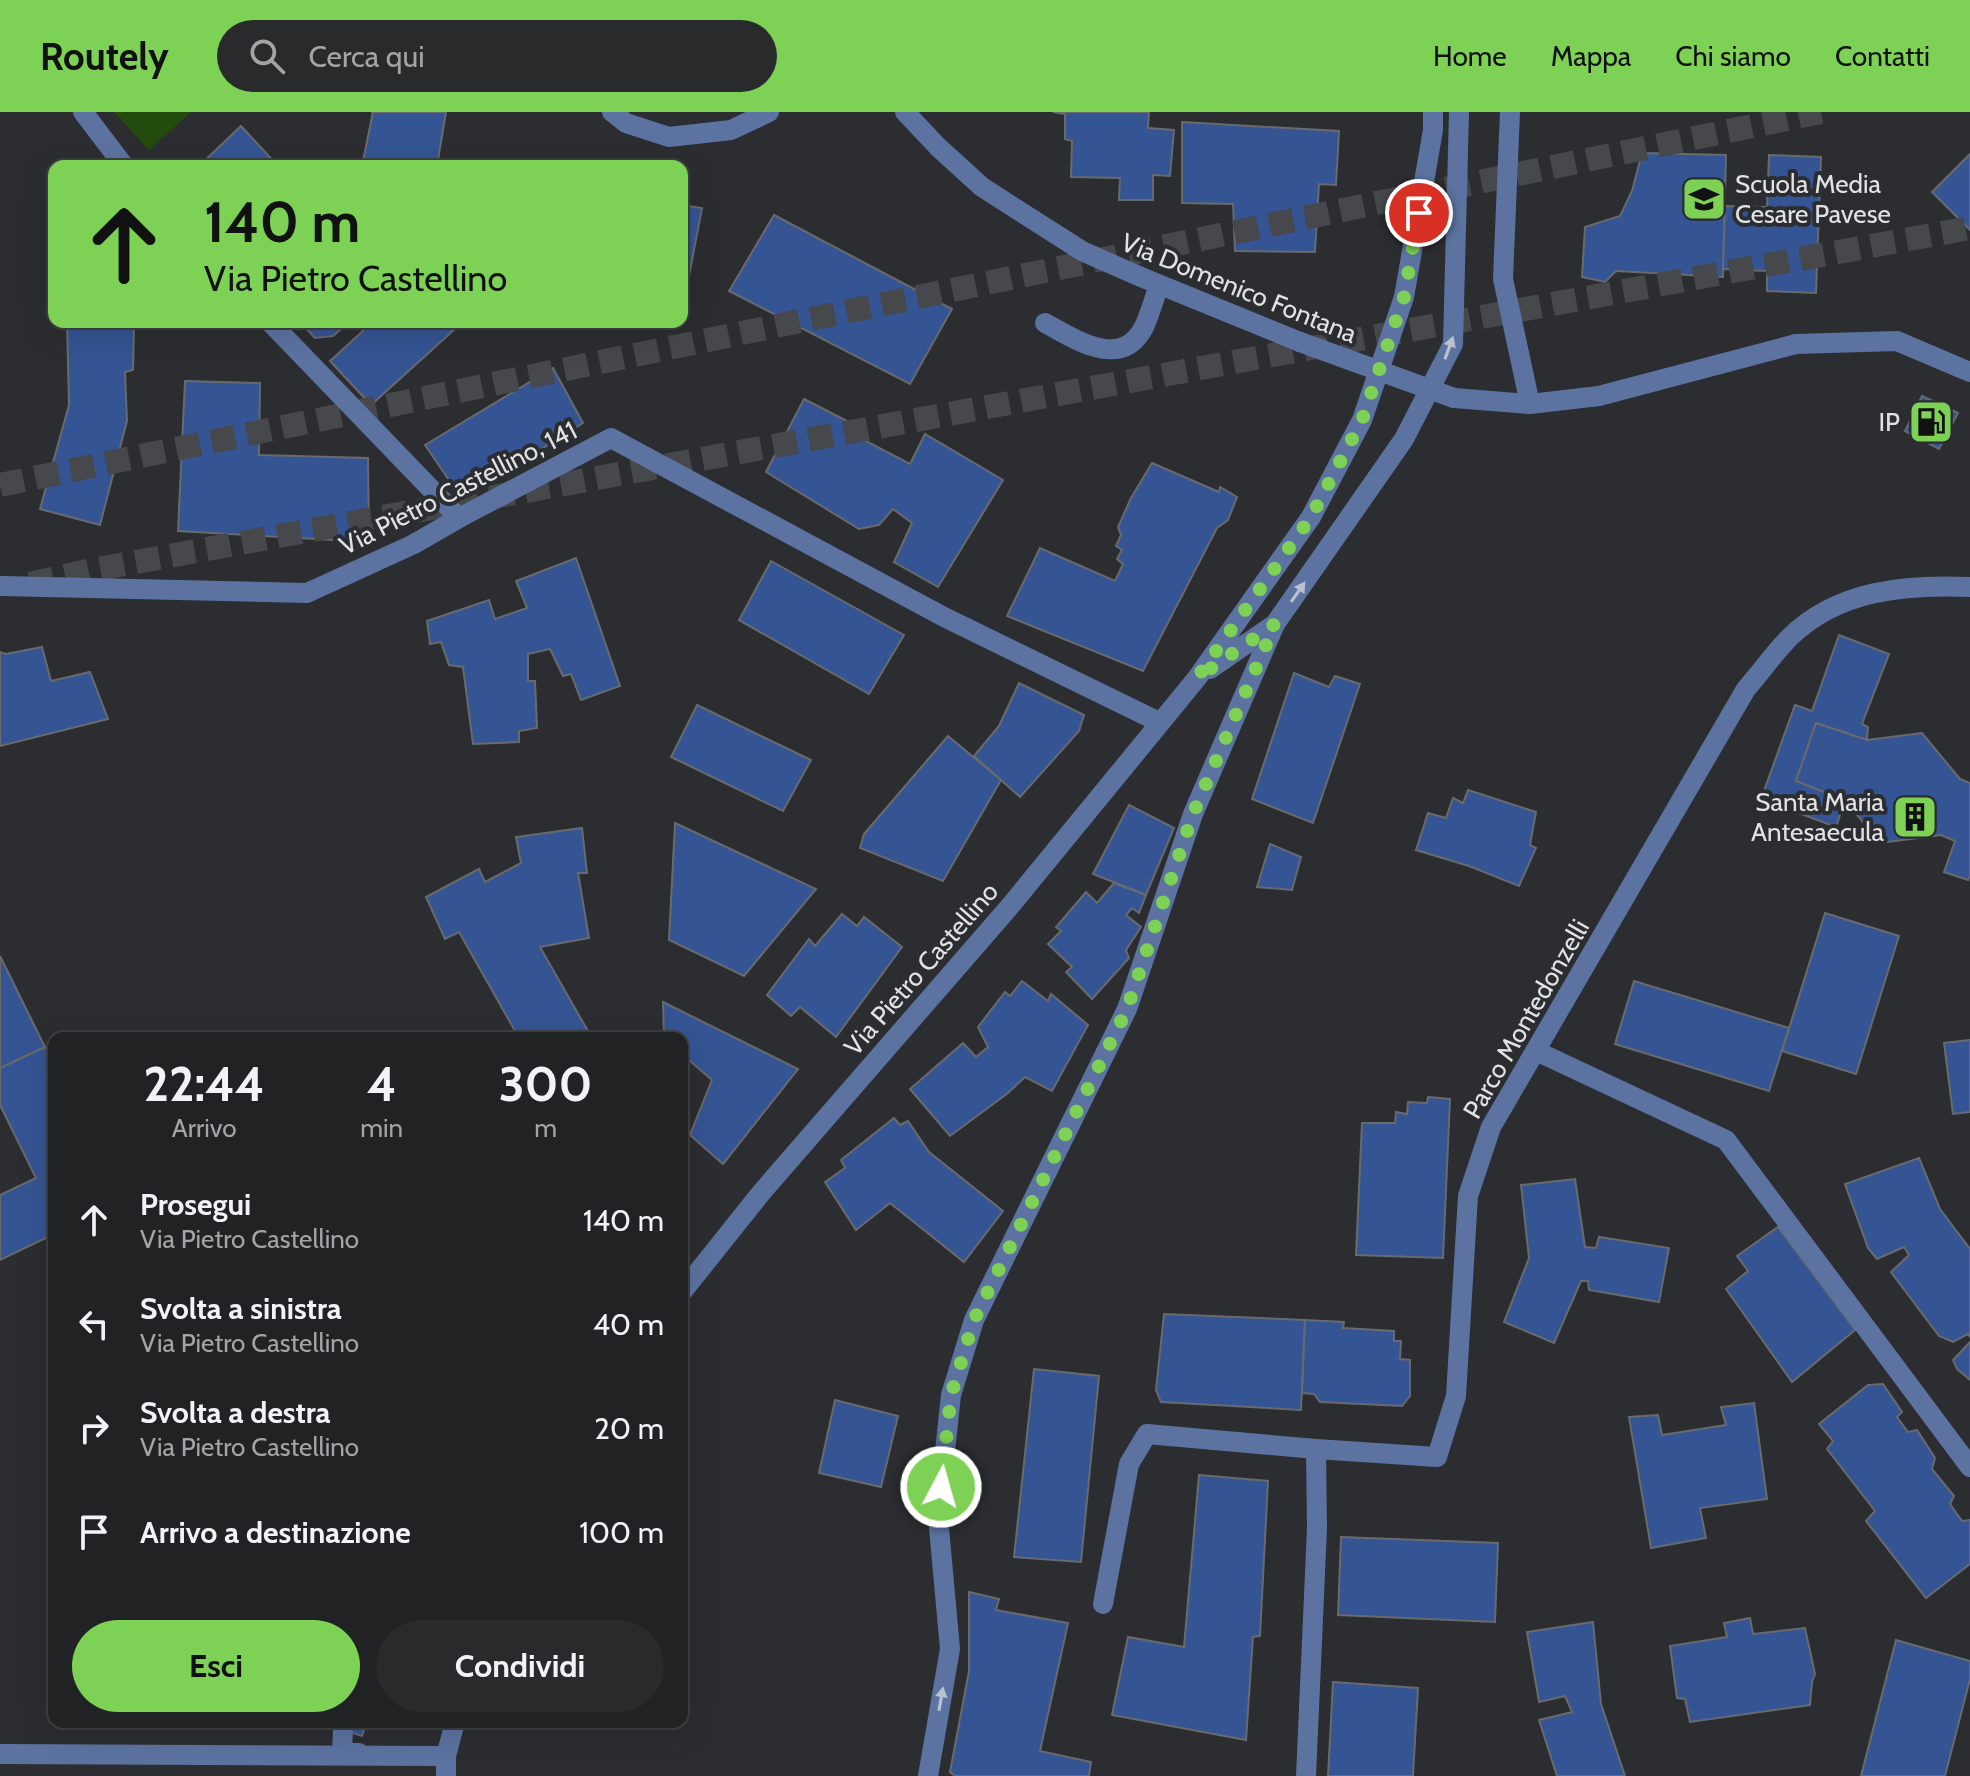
<!DOCTYPE html>
<html lang="it">
<head>
<meta charset="utf-8">
<style>
  :root { --surface:#202224; --page:#282a2c; --text:#f1f3f6; --muted:#a2a4a6; --line:#3d3f41; --accent:#7dd154 }
  body { margin:0; font-family:Cabin,sans-serif; background:var(--page); color:var(--text); height:100vh; display:flex; flex-direction:column; font-size:30px; white-space:nowrap }
  * { box-sizing:border-box; margin:0 }
  p { font-size:26px; color:var(--muted) }
  .icon { flex:none; width:44px; height:44px; fill:none; stroke:currentColor; stroke-width:2; stroke-linecap:round; stroke-linejoin:round }
  .map { position:relative; flex:1; overflow:hidden }
  .sheet { position:absolute; left:48px; top:920px; width:640px; height:696px; display:flex; flex-direction:column; background:var(--surface); border-radius:16px; box-shadow:0 8px 32px #0002,0 0 0 2px var(--line) }
  .sheet>* { flex:none }
  .top-card { position:absolute; left:48px; top:48px; width:640px; height:168px; border-radius:16px; box-shadow:0 8px 32px #0002,0 0 0 2px var(--line); background:#7dd154; color:#111; overflow:hidden }
  .pin { position:absolute; display:grid; place-items:center; width:68px; height:68px; color:#fff; margin:-34px; border:4px solid #fff; border-radius:50%; box-shadow:0 2px 8px #0007 }
  .me { position:absolute; width:88px; margin:-44px; rotate:6deg; stroke-linejoin:round; filter:drop-shadow(0 0 6px #0008) }
  .turn { display:flex; align-items:center; gap:28px; height:168px; padding:0 24px; font-size:36px }
  .turn .icon { width:104px; height:104px; stroke-width:2.5 }
  .turn b { display:block; font-size:56px; line-height:68px }
  .eta { display:flex; justify-content:space-evenly; align-items:center; height:136px; text-align:center }
  .eta b { font-size:48px; font-weight:700; line-height:56px }
  .primary-button { display:flex; gap:16px; margin-top:auto; padding:16px 24px }
  .primary-button a { flex:1; height:92px; border-radius:48px; background:var(--accent); color:#111; font-size:32px; font-weight:700; line-height:92px; text-align:center }
  .primary-button a+a { background:var(--page); color:var(--text) }
  ul { padding:0; list-style:none }
  li { display:flex; align-items:center; gap:24px; height:104px; padding:0 24px }
  li div { flex:1 }
  li b { display:block; font-size:30px }
  li em { font-style:normal }
  header { display:flex; align-items:center; gap:48px; box-sizing:border-box; height:112px; padding:0 40px; background:var(--accent); color:#111 }
  header strong { font-size:38px }
  nav { display:flex; gap:44px; margin-inline-start:auto; font-size:28px }
  .search { width:560px; height:72px; background:var(--page); display:flex; align-items:center; gap:20px; box-sizing:border-box; padding:0 28px; border-radius:44px; color:var(--muted); font-size:30px }
  .map>svg:first-child { display:block }
  .green { fill:#244b0e }
  .building { fill:#345493; stroke:#686a6e; stroke-width:2 }
  .lines { fill:none; stroke-linecap:round; stroke-linejoin:round }
  .highway-tunnel { stroke:#46484b; stroke-width:24; stroke-dasharray:24 12; stroke-linecap:butt }
  .minor { stroke:#5c73a1; stroke-width:20 }
  .minor-bridge { stroke:#5c73a1; stroke-width:20 }
  .oneway { fill:#b9c1d0 }
  .route { stroke:#7dd154; stroke-width:14; stroke-dasharray:0 25.2 }
  .labels { text-anchor:middle; stroke-width:8; stroke-linejoin:round; paint-order:stroke }
  .poi-label { font-size:26px; fill:#e1e2e4; stroke:#2b2d30; text-anchor:end }
  .street-label { font-size:26px; fill:#e1e2e4; stroke:#2b2d30 }
</style>
</head>
<body>
<header>
<strong>Routely</strong>
<div class="search"><svg class="icon" aria-label="search" viewBox="0 0 24 24"><circle cx="10" cy="10" r="6"/><path d="M15 15l6 6"/></svg>Cerca qui</div>
<nav><a>Home</a><a>Mappa</a><a>Chi siamo</a><a>Contatti</a></nav>
</header>
<div class="map">
<svg width="1970" height="1664" viewBox="0 0 1970 1664">
  <rect width="100%" height="100%" fill="#2b2d30"/>
  <path class="green" d="M114 0H191L149 38Z"/>
  <g class="building">
    <path d="M371 0H446L437 54H362L373 0Z"/>
    <path d="M1053 0H1149L1148 16 1174 18 1170 64 1153 63V88H1119L1120 66 1071 65 1072 29 1065 27V2Z"/>
    <path d="M1182 10 1339 19 1336 73 1319 72 1315 140 1235 139 1233 92 1182 91Z"/>
    <path d="M241 14 278 54H199Z"/>
    <path d="M1642 41 1726 43 1723 165 1616 159 1605 170 1582 165 1585 115 1620 104 1632 79Z"/>
    <path d="M1970 42V118L1932 80Z"/>
    <path d="M1769 43 1821 45 1816 181 1767 179V159L1723 157 1725 94 1767 95Z"/>
    <path d="M502 49 544 54H501Z"/>
    <path d="M682 93 702 96 682 201Z"/>
    <path d="M774 103 952 197 910 272 729 179Z"/>
    <path d="M67 210H160V213L134 214 133 258 125 260 127 309 100 413 40 397 69 293Z"/>
    <path d="M300 210H349L333 224 315 226Z"/>
    <path d="M358 210H448L455 217 371 293 330 249 365 217Z"/>
    <path d="M553 256 583 311 462 387 425 333Z"/>
    <path d="M185 269 260 271 259 343 368 346 369 430 178 419Z"/>
    <path d="M1922 284 1958 301 1939 337 1905 319Z"/>
    <path d="M804 287 857 314 856 324 910 352 925 322 1003 368 938 475 894 450 912 411 893 397 879 413 859 417 766 360Z"/>
    <path d="M1152 351 1219 380 1220 375 1237 385 1228 408 1217 416 1143 559 1007 504 1040 436 1115 469 1123 452 1117 447 1122 438 1116 434 1121 423 1118 415 1131 386Z"/>
    <path d="M576 446 620 574 581 588 571 562 563 564 550 537 528 542V569H535L537 616 519 619V630L473 632 463 555 449 553 441 530 430 532 427 509 489 488 495 507 527 496 516 469Z"/>
    <path d="M771 449 904 523 869 582 739 508Z"/>
    <path d="M1839 523 1889 542 1862 612 1868 615 1867 628 1816 611 1796 669 1845 688 1836 715 1761 687 1795 593 1812 599Z"/>
    <path d="M42 535 51 569 90 560 108 607 0 634V540L6 542Z"/>
    <path d="M1294 561 1329 575 1335 564 1360 572 1313 711 1252 687Z"/>
    <path d="M1019 571 1084 603 1079 619 1020 685 974 644 999 614Z"/>
    <path d="M697 593 811 648 783 699 671 645Z"/>
    <path d="M1816 611 1867 628 1922 621 1960 667 1970 671V763L1968 768 1944 760 1955 729 1941 723 1880 731 1845 688 1796 669Z"/>
    <path d="M948 624 1001 668 943 769 860 736 864 722Z"/>
    <path d="M1468 678 1536 700 1530 733 1536 736 1519 774 1469 754 1416 738 1428 701 1446 706 1453 686 1463 691Z"/>
    <path d="M1129 693 1174 716 1146 783 1093 762Z"/>
    <path d="M675 711 816 777 744 864 669 828Z"/>
    <path d="M582 716 587 761H578L589 826 540 835 592 926H519L459 820 445 827 426 785 479 757 485 770 521 751 516 725Z"/>
    <path d="M1270 732 1301 745 1292 778 1257 775Z"/>
    <path d="M1114 771 1146 783 1139 801 1132 796 1126 803 1141 815 1126 838 1129 846 1092 887 1066 860 1072 855 1048 832 1061 819 1056 815 1086 780 1097 791Z"/>
    <path d="M1825 801 1899 824 1856 962 1782 939Z"/>
    <path d="M842 802 857 814 864 805 902 835 836 925 800 895 791 904 767 883 809 827 815 834Z"/>
    <path d="M0 844 45 935 0 956Z"/>
    <path d="M1022 869 1048 889 1051 882 1088 913 1052 979 1025 965 1008 981 950 1024 910 977 963 931 976 945 988 935 978 915 1005 880 1010 884Z"/>
    <path d="M1634 869 1789 916 1769 979 1615 932Z"/>
    <path d="M663 890 798 957 723 1052 690 1023 712 968 682 942V926H664Z"/>
    <path d="M1970 928V1000L1953 1002 1944 931Z"/>
    <path d="M45 935 54 953V1122L0 1148V1083L36 1066 0 993V956Z"/>
    <path d="M1428 985 1450 987 1443 1146 1356 1143 1362 1011H1395L1396 1000 1407 1002 1408 990 1427 991Z"/>
    <path d="M894 1006 900 1013 908 1009 929 1040 1003 1099 964 1150 890 1091 856 1118 825 1070 845 1056 841 1048Z"/>
    <path d="M1919 1046 1940 1097 1970 1137V1225L1968 1222 1953 1230 1939 1224 1891 1160 1909 1143 1904 1135 1877 1147 1868 1136 1845 1072Z"/>
    <path d="M1575 1067 1585 1135 1596 1136 1599 1125 1669 1136 1659 1190 1589 1178 1588 1169H1581L1554 1231 1504 1210 1529 1146 1521 1073Z"/>
    <path d="M1778 1115 1855 1218 1792 1270 1726 1177 1748 1159 1737 1144Z"/>
    <path d="M1164 1202 1305 1208 1301 1298 1161 1290 1156 1278Z"/>
    <path d="M1305 1208 1344 1210 1343 1216 1394 1219V1229H1401L1400 1247 1410 1248V1284L1402 1294 1320 1290 1314 1282 1302 1281Z"/>
    <path d="M1970 1230V1268L1957 1257 1953 1248Z"/>
    <path d="M1034 1257 1099 1264 1081 1450 1014 1445Z"/>
    <path d="M1883 1272 1902 1300 1897 1305 1908 1320 1917 1318 1935 1346 1932 1357 1954 1384 1950 1392 1962 1409 1970 1408V1452L1926 1486 1866 1409 1875 1399 1827 1337 1833 1329 1819 1312 1868 1273Z"/>
    <path d="M835 1288 898 1304 881 1375 819 1361Z"/>
    <path d="M1754 1291 1767 1387 1700 1396 1706 1426 1651 1436 1629 1305 1658 1303 1662 1323 1726 1313 1721 1295Z"/>
    <path d="M1199 1363 1268 1369 1260 1524 1253 1525 1246 1628 1112 1603 1128 1525 1184 1535Z"/>
    <path d="M1341 1425 1498 1431 1495 1510 1338 1503Z"/>
    <path d="M969 1480 999 1487 996 1498 1068 1511 1040 1639 1091 1650 1089 1664H955L950 1660 969 1559Z"/>
    <path d="M1750 1506 1753 1522 1805 1516 1815 1562 1812 1570 1810 1593 1690 1610 1685 1587 1677 1586 1670 1534 1727 1525 1724 1511Z"/>
    <path d="M1593 1510 1601 1592 1625 1664H1557L1539 1608 1572 1600 1565 1584 1539 1590 1527 1520Z"/>
    <path d="M1896 1528 1970 1549V1567L1945 1664H1861Z"/>
    <path d="M1333 1570 1418 1576 1413 1664H1328Z"/>
    <path d="M321 1610H367L362 1624Z"/>
  </g>
  <g class="lines">
    <g class="highway-tunnel">
      <path d="M0 373 1821 0"/>
      <path d="M30 472 92 458 1970 116"/>
    </g>
    <g class="minor">
      <path d="M83 0 124 54"/>
      <path d="M612 0 626 11 669 25 731 18 769 0"/>
      <path d="M905 0 938 35 982 75 1082 139 1141 165 1300 230"/>
      <path d="M1510 0 1503 167 1530 292"/>
      <path d="M270 210 459 406"/>
      <path d="M1045 211C1075 227 1121 259 1144 215 1150 202 1154 187 1159 173"/>
      <path d="M1454 286 1530 292 1599 284 1796 232 1897 229 1970 260"/>
      <path d="M1 474 307 481 414 432 459 406 611 326 944 505 1159 610"/>
      <path d="M1210 557 1275 512 1404 327 1453 232 1459 0"/>
      <path d="M1536 939 1726 1028 1970 1355"/>
      <path d="M682 1180 761 1081 1011 793 1197 566 1311 405 1362 308 1404 185 1433 18V0"/>
      <path d="M1103 1492 1129 1352 1147 1322 1316 1337 1437 1345 1456 1284 1468 1084 1491 1015 1746 577C1761 560 1774 541 1790 525 1838 478 1906 472 1970 475"/>
      <path d="M343 1618 342 1641H359"/>
      <path d="M0 1642 446 1644"/>
      <path d="M446 1664V1644L455 1610"/>
      <path d="M928 1664 950 1537 938 1405 951 1283 974 1208 1127 897 1193 702 1275 512"/>
      <path d="M1306 1664 1317 1416 1316 1337"/>
    </g>
    <path class="minor-bridge" d="M1300 230 1454 286"/>
  </g>
  <defs><path id="oneway-solid" d="M-6-.8H1V-3.2L6.5 0L1 3.2V.8H-6Z" transform="scale(2)"/></defs>
  <g class="oneway">
    <use href="#oneway-solid" transform="translate(1449 236) rotate(-70)"/>
    <use href="#oneway-solid" transform="translate(1298 480) rotate(-55)"/>
    <use href="#oneway-solid" transform="translate(941 1587) rotate(-80)"/>
  </g>
  <g class="lines">
    <path class="route" d="M941 1375 951 1283 974 1208 1127 897 1193 702 1275 512 1197 566 1311 405 1362 308 1404 185 1419 101"/>
  </g>
  <defs>
    <g id="school-square" transform="scale(2.3)"><rect x="-9" y="-9" width="18" height="18" rx="4" fill="#7dd154" stroke="#2b2d30"/><path d="M0-5L7-2L0 1L-7-2ZM-4 1L0 2.5L4 1V4Q0 6-4 4Z" fill="#111"/></g>
    <g id="fuel-square" transform="scale(2.3)"><rect x="-9" y="-9" width="18" height="18" rx="4" fill="#7dd154" stroke="#2b2d30"/><path d="M-5.5-6h7V0h2V4h1.3V-2.5L3-4.5l.8-.8L6-3V5H2.5V1h-1V6h-7ZM-4.2-4.7v3.2H.2V-4.7Z" fill="#111"/></g>
    <g id="building-square" transform="scale(2.3)"><rect x="-9" y="-9" width="18" height="18" rx="4" fill="#7dd154" stroke="#2b2d30"/><path d="M-4-6H4V6H1V3H-1V6H-4ZM-2.5-4.3h1.7v1.8h-1.7ZM.8-4.3h1.7v1.8H.8ZM-2.5-1h1.7V.8h-1.7ZM.8-1h1.7V.8H.8Z" fill="#111"/></g>
  </defs>
  <g fill-rule="evenodd">
    <use href="#school-square" x="1704" y="87"/>
    <use href="#fuel-square" x="1931" y="310"/>
    <use href="#building-square" x="1915" y="705"/>
  </g>
  <g class="labels">
    <g class="poi-label">
      <text x="1735" y="81" text-anchor="start">Scuola Media<tspan x="1735" dy="30">Cesare Pavese</tspan></text>
      <text x="1900" y="319">IP</text>
      <text x="1884" y="699">Santa Maria<tspan x="1884" dy="30">Antesaecula</tspan></text>
    </g>
    <g class="street-label">
      <text transform="translate(1239 176) rotate(22)" y="9">Via Domenico Fontana</text>
      <text transform="translate(458 376) rotate(-27)" y="9">Via Pietro Castellino, 141</text>
      <text transform="translate(921 857) rotate(-49)" y="9">Via Pietro Castellino</text>
      <text transform="translate(1526 907) rotate(-60)" y="9">Parco Montedonzelli</text>
    </g>
  </g>
</svg>
<div class="pin" style="left:1419px;top:101px;background:#d93025"><svg class="icon" aria-label="arrive" viewBox="0 0 24 24"><path d="M6 21V4h12l-3 4 3 4H6"/></svg></div>
<svg class="me" style="left:941px;top:1375px" viewBox="-20 -20 40 40"><circle r="17" fill="#7dd154" stroke="#fff" stroke-width="3"/><path d="M0-11L8 9 0 5-8 9z" fill="#fff"/></svg>
<div class="top-card">
<div class="turn"><svg class="icon" aria-label="ahead" viewBox="0 0 24 24"><path d="M12 20V5M6 11l6-6 6 6"/></svg><div><b>140 m</b>Via Pietro Castellino</div></div>
</div>
<section class="sheet">
<div class="eta">
<div><b>22:44</b><p>Arrivo</p></div>
<div><b>4</b><p>min</p></div>
<div><b>300</b><p>m</p></div>
</div>
<ul>
<li><svg class="icon" aria-label="ahead" viewBox="0 0 24 24"><path d="M12 20V5M6 11l6-6 6 6"/></svg><div><b>Prosegui</b><p>Via Pietro Castellino</p></div><em>140 m</em></li>
<li><svg class="icon" aria-label="left" viewBox="0 0 24 24"><path d="M17 20v-9H6M10 6l-5 5 5 5"/></svg><div><b>Svolta a sinistra</b><p>Via Pietro Castellino</p></div><em>40 m</em></li>
<li><svg class="icon" aria-label="right" viewBox="0 0 24 24"><path d="M7 20v-9h11M14 6l5 5-5 5"/></svg><div><b>Svolta a destra</b><p>Via Pietro Castellino</p></div><em>20 m</em></li>
<li><svg class="icon" aria-label="arrive" viewBox="0 0 24 24"><path d="M6 21V4h12l-3 4 3 4H6"/></svg><div><b>Arrivo a destinazione</b></div><em>100 m</em></li>
</ul>
<div class="primary-button"><a>Esci</a><a>Condividi</a></div>
</section>
</div>
</body>
</html>
